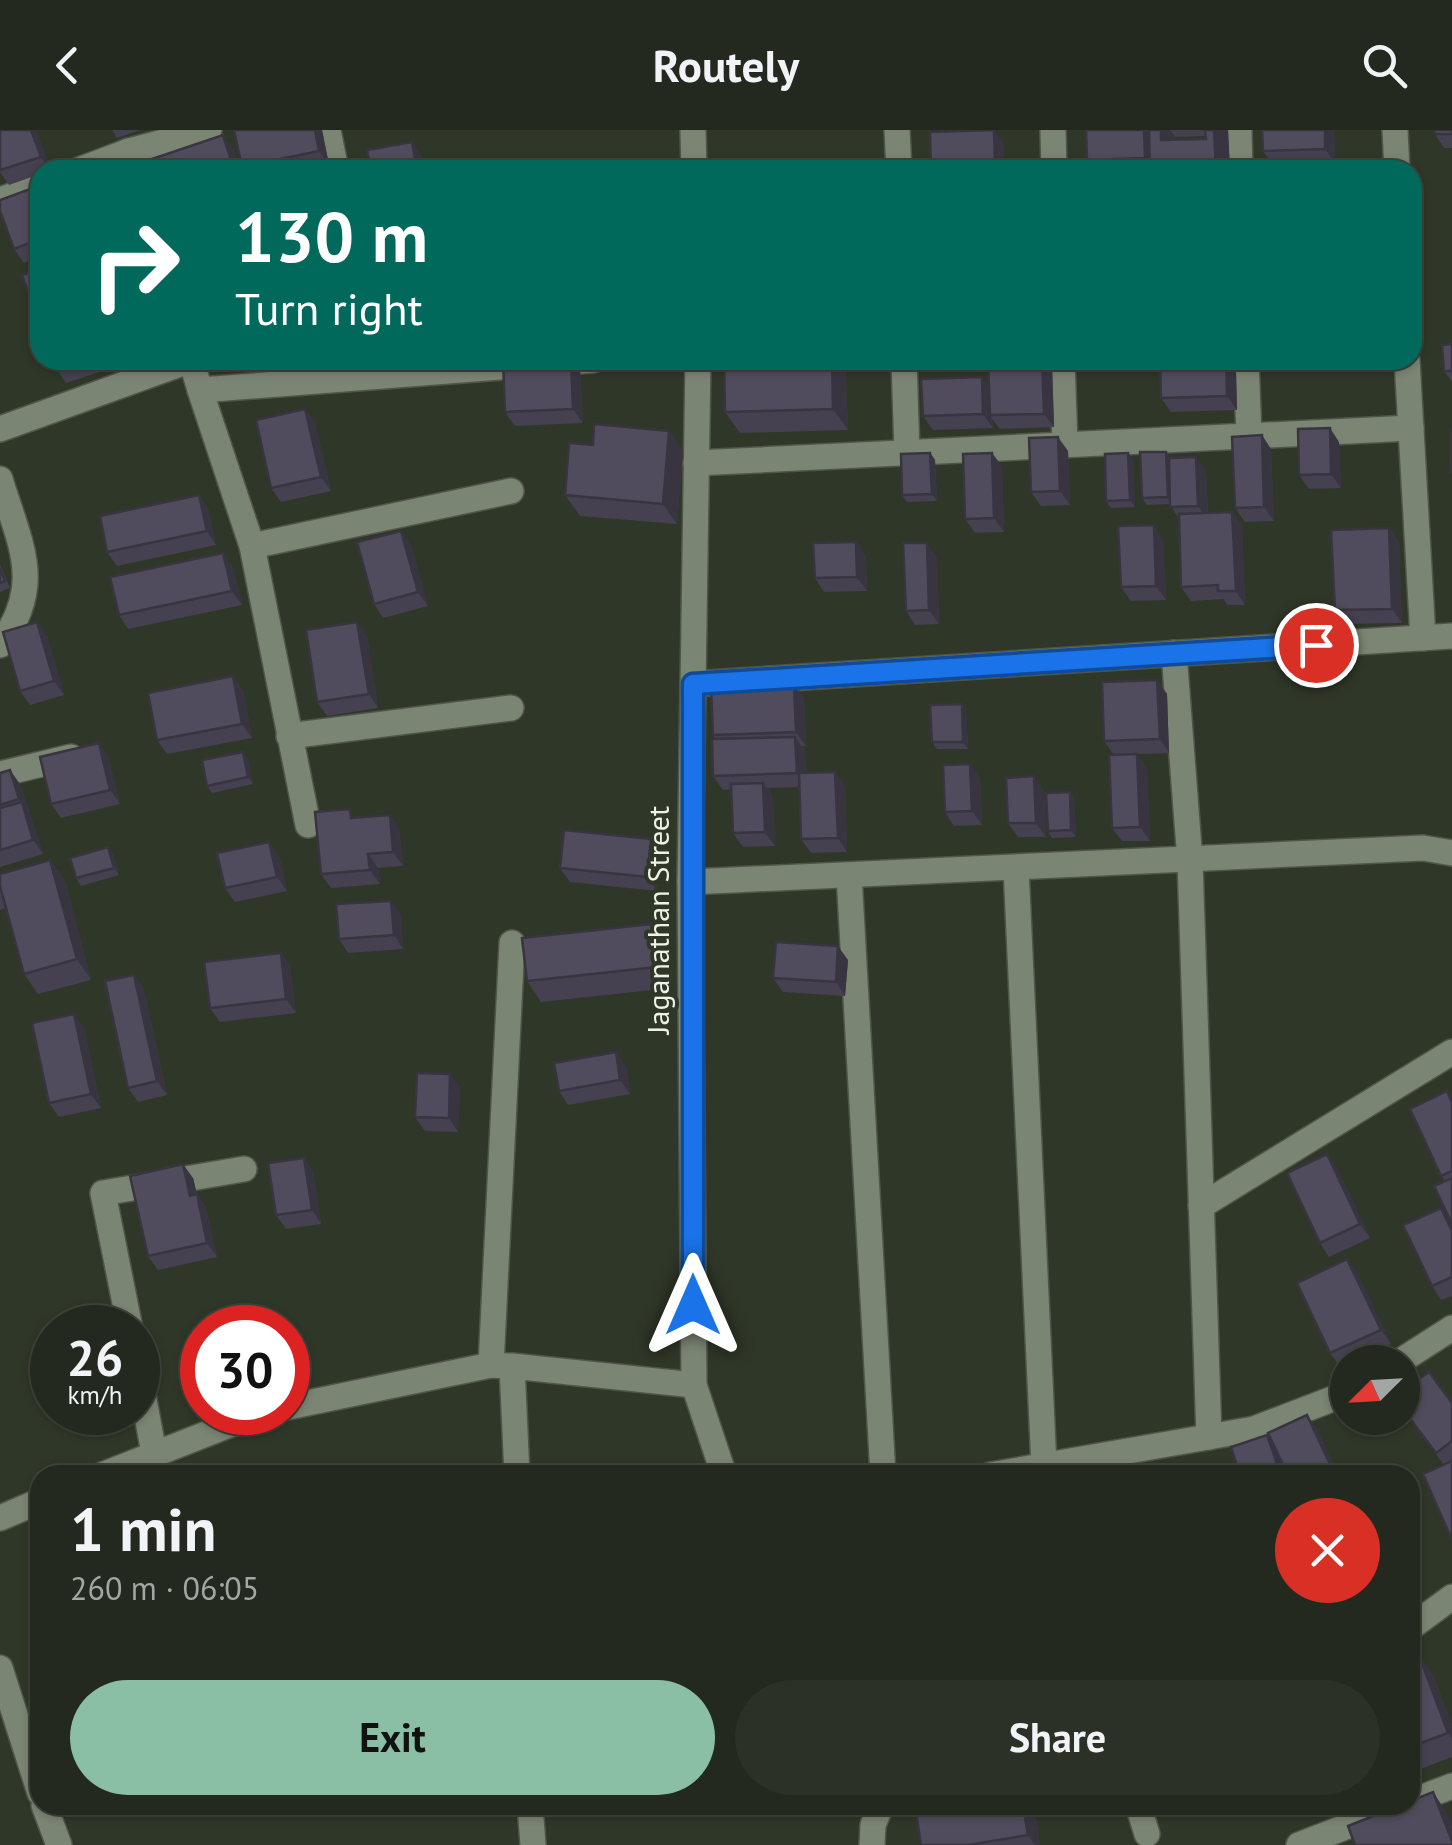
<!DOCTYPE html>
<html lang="en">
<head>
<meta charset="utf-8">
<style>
  :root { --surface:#23291e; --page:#2b3127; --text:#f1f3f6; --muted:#a3a6a4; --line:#40453c; --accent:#8abfa5 }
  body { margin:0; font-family:"PT Sans",sans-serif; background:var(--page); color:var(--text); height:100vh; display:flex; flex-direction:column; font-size:38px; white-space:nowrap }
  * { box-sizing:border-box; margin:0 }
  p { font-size:32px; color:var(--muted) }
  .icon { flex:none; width:55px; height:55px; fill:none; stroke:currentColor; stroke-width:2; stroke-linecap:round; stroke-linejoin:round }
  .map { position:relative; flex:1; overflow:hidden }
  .drawer { position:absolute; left:30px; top:1335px; width:1390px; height:350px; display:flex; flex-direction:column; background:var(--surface); border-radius:30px; box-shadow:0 2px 8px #0004,0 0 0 2px var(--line) }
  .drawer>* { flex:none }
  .guide { position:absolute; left:30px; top:30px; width:1392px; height:210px; border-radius:30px; box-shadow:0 2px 8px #0004,0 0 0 2px var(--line); background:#00695c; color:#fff; overflow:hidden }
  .needle { width:65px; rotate:246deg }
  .controls { position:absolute; left:1330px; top:1215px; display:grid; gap:20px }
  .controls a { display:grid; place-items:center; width:90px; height:90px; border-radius:50%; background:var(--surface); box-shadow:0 2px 8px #0004,0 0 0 2px var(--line); font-size:50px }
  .speed { position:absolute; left:30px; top:1175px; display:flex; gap:20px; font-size:50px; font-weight:700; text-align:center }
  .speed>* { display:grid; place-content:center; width:130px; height:130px; border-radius:50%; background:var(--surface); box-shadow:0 2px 8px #0004,0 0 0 2px var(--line); line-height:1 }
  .speed small { font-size:25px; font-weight:400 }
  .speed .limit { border:15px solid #d22; background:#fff; color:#111 }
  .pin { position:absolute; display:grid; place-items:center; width:85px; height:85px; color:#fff; margin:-42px; border:5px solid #fff; border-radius:50%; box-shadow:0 2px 10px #0007 }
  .me { position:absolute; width:110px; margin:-55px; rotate:0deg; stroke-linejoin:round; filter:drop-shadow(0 0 8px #0008) }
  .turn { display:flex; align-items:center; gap:35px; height:210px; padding:0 40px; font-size:45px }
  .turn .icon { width:130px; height:130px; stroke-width:2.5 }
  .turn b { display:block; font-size:70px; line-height:85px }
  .round { display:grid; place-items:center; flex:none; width:105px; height:105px; border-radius:52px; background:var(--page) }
  .summary { display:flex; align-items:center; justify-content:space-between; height:170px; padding:0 40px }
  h1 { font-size:60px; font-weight:700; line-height:75px }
  .button { display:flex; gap:20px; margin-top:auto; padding:20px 40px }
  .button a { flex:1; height:115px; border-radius:60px; background:var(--accent); color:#111; font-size:40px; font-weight:700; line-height:115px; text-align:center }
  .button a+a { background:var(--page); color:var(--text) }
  header { display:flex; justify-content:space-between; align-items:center; height:130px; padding:0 40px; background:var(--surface); font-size:45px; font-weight:700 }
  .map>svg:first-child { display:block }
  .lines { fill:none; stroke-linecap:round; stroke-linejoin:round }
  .minor-casing { stroke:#4f5549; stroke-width:28 }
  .minor { stroke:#7b8573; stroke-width:25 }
  .wall { fill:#454150; fill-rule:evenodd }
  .shaded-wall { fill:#383541 }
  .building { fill:#504c5d; stroke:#383541; stroke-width:2.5 }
  .route-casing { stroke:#114b97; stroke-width:25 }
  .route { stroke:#1a73e8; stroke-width:18 }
  .labels { text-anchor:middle; stroke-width:8; stroke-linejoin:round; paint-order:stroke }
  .street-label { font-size:30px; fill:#edf3e9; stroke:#2f3728 }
</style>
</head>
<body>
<header><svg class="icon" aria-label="back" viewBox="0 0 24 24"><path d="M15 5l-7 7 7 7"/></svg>Routely<svg class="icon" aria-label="search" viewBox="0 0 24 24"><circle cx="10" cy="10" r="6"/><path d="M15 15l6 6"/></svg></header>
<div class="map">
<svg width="1452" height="1715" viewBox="0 0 1452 1715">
  <rect width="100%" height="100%" fill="#2f3728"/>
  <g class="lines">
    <g class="minor-casing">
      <g id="minor">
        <path d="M328 0 336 40"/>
        <path d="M693 0 694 40"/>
        <path d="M897 0 899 40"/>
        <path d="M1053 0 1054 40"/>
        <path d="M1239 0 1240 40"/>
        <path d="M1395 0 1397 40"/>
        <path d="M129 21 209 0"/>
        <path d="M79 40 129 21 135 40"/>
        <path d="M0 70 40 55"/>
        <path d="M191 230 200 260 593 230"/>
        <path d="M698 230 690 752 694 1255 724 1345"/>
        <path d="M904 230 907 323"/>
        <path d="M1062 230 1065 315"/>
        <path d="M1246 230 1249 306"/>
        <path d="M1407 230 1423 508"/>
        <path d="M200 260 252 416 308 695"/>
        <path d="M0 299 191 230"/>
        <path d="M696 333 1411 298"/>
        <path d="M0 349C20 415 45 454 0 515"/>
        <path d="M252 416 511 361"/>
        <path d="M1174 523 1190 731 1209 1307"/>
        <path d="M693 554 1452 506"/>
        <path d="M289 606 511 578"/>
        <path d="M0 644 71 627"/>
        <path d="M1016 738 1044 1336"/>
        <path d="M849 745 883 1345"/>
        <path d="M690 752 1423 718 1452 723"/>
        <path d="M1201 1076 1452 922"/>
        <path d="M130 1198 103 1063 244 1039"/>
        <path d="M1399 1232 1452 1198"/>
        <path d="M491 1235 512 813"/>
        <path d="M138 1238 154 1323"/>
        <path d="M288 1277 491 1235 507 1236"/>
        <path d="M102 1345 262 1282"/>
        <path d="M517 1345 512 1236 694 1255"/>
        <path d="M990 1345 1254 1299 1348 1263"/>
        <path d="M0 1388 40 1371"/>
        <path d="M1410 1498 1452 1467"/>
        <path d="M0 1538 40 1663"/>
        <path d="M1410 1672 1452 1656"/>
        <path d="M44 1675 59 1715"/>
        <path d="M530 1675 533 1715"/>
        <path d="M1138 1675 1147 1704"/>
        <path d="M872 1715 873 1695 881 1675"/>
        <path d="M1299 1715 1402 1675"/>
      </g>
    </g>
    <use href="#minor" class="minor"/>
  </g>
  <g class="wall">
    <path d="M0 0H36L50 40H40V44L9 55 0 42Z"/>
    <path d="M112 0H140L117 8Z"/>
    <path d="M322 0 329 35 326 36 329 40H244L242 37Z"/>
    <path d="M1086 0H1228L1230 40H1081L1092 38 1087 30ZM1206 6V9L1175 10V7Z"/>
    <path d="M1262 0H1334L1335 33 1273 35 1263 21Z"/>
    <path d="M1452 0V18H1444L1435 4Z"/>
    <path d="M233 19 240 40H146Z"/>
    <path d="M40 73V126L24 133 14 119Z"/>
    <path d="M1452 214V252L1444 241Z"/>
    <path d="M51 230H119L121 235 66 253Z"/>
    <path d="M503 230H573L580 240 583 293 515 296 505 282Z"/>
    <path d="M724 230H845L848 300 740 303 725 282Z"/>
    <path d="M1160 230H1227L1236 242 1237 280 1171 282 1161 268Z"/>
    <path d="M1052 235 1054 297 1000 299 992 289 993 298 933 300 923 286 989 257Z"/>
    <path d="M305 279 315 293 331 361 281 372 271 358Z"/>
    <path d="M669 301 683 321 677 394 580 386 565 365 593 315Z"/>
    <path d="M1339 312 1341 358 1309 359 1299 345Z"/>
    <path d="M1271 319 1274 391 1245 392 1235 378Z"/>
    <path d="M1068 321 1070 375 1041 376 1031 362Z"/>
    <path d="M1166 322 1170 328 1206 341 1208 383 1232 382 1242 396 1245 475H1227L1224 469 1191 471 1181 457 1179 389 1170 374 1147 375 1142 368Z"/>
    <path d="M930 323 935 330 937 371 907 372 902 365Z"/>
    <path d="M1128 323 1133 330 1135 377 1111 378 1106 371Z"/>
    <path d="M1002 336 1004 402 975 403 965 389Z"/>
    <path d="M199 365 208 379 216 415 117 436 107 422Z"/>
    <path d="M1389 398 1399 412 1402 493 1344 494 1335 480Z"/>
    <path d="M1163 409 1166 470 1131 471 1121 457Z"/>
    <path d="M856 412 866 426 867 461 824 462 815 448Z"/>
    <path d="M411 415 428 476 383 488 374 474Z"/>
    <path d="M937 427 939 494 915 495 906 481Z"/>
    <path d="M0 434 10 458 0 462Z"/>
    <path d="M233 437 242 475 128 499 119 485Z"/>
    <path d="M47 506 64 565 30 575 20 561Z"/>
    <path d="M367 506 378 578 327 586 317 572Z"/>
    <path d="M1157 550 1167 564 1169 623 1114 625 1104 611Z"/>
    <path d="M794 555 804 569 806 616H802L805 621 806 643 845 656 847 722 811 723 801 709 800 657 767 658 773 667 775 716 743 717 733 703 732 659 723 660 713 646 715 609 713 605Z"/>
    <path d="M243 560 252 608 167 624 157 610Z"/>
    <path d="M966 581 968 619H937L932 612Z"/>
    <path d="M99 613 108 627 120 674 61 688 51 674Z"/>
    <path d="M248 629 253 654 212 663 207 656Z"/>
    <path d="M1147 638 1150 711H1122L1112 698Z"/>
    <path d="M0 643 20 654 43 724 0 737Z"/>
    <path d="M980 648 982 695 954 696 945 682Z"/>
    <path d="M1044 660 1046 707H1018L1008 693Z"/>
    <path d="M1070 662 1074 669 1076 707 1052 708 1048 701Z"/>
    <path d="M390 685 399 699 403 736 378 738 380 754 331 758 321 744 356 688Z"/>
    <path d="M108 717 113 724 119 745 81 756 76 748Z"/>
    <path d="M660 723 657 761 570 752 560 738Z"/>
    <path d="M279 726 287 761 235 772 225 758Z"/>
    <path d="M50 730 65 751 91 850 38 864 24 844 6 778 0 780V758Z"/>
    <path d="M401 785 403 819 348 823 339 809Z"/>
    <path d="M652 794 666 814 671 858 541 872 527 851Z"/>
    <path d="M281 823 290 837 296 883 220 892 210 878Z"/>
    <path d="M848 830 845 866 783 862 773 848Z"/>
    <path d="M134 845 144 859 167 965 138 972 128 958Z"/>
    <path d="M84 898 101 978 59 987 49 973Z"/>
    <path d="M626 936 630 964 568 975 559 961Z"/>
    <path d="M450 944 460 958 458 1002 425 1001 415 987Z"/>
    <path d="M1452 969V1094L1445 1051 1441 1046Z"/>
    <path d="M304 1028 313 1042 321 1094 286 1099 276 1085Z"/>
    <path d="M1337 1038 1370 1108 1329 1127 1320 1113Z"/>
    <path d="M193 1048 197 1064 206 1078 217 1127 158 1140 148 1126Z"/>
    <path d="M1452 1095V1166L1441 1170 1432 1156Z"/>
    <path d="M1347 1129 1357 1143 1391 1214 1340 1237 1330 1223Z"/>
    <path d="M1452 1273V1410L1444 1335 1402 1278Z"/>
    <path d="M1410 1528 1433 1545 1452 1595V1627L1410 1643Z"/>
    <path d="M915 1675H1034L1040 1715H921Z"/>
  </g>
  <g class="shaded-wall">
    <path d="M31 0H36L50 40 41 27Z"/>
    <path d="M315 0H322L329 35 319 21Z"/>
    <path d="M994 0 1004 14V40H995Z"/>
    <path d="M1144 0H1153L1154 40 1145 28Z"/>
    <path d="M1161 0H1170L1175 7 1176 31 1161 10Z"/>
    <path d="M1214 0H1228L1230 40H1216Z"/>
    <path d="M1325 0H1334L1335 33 1325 19Z"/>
    <path d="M223 5 233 19 240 40H237L232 33Z"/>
    <path d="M412 12 422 26 424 40H417Z"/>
    <path d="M30 59 40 73V86Z"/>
    <path d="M571 230H573L580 240 583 293 573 279Z"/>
    <path d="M832 230H845L848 300 833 279Z"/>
    <path d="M1042 230H1048L1052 235 1054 297 1044 284Z"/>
    <path d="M1226 230 1236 242 1237 280 1227 266Z"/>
    <path d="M982 247 992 261 990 285 992 289 993 298 983 284Z"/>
    <path d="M305 279 315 293 331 361 321 347Z"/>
    <path d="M1330 298 1339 312 1341 358 1331 344Z"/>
    <path d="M669 301 683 321 677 394 663 374Z"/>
    <path d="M1262 305 1271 319 1274 391 1264 377Z"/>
    <path d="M1058 307 1068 321 1070 375 1060 361Z"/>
    <path d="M1166 322 1171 329 1173 374 1168 367Z"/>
    <path d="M930 323 935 330 937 371 932 364Z"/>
    <path d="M992 323 1002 336 1004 402 994 388Z"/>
    <path d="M1128 323 1133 330 1135 377 1130 370Z"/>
    <path d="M1196 327 1206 341 1208 390 1198 376Z"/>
    <path d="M199 365 208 379 216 415 207 401Z"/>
    <path d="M1232 382 1242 396 1245 475 1236 461Z"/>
    <path d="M1154 395 1163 409 1166 470 1156 456Z"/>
    <path d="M1389 398 1399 412 1402 493 1392 479Z"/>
    <path d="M401 401 411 415 428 476 418 462Z"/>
    <path d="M856 412 866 426 867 461 857 447Z"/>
    <path d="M927 413 937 427 939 494 929 480Z"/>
    <path d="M223 423 233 437 242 475 232 461Z"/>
    <path d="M37 492 47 506 64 565 54 551Z"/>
    <path d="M357 492 367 506 378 578 369 564Z"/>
    <path d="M233 546 243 560 252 608 242 594Z"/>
    <path d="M1157 550 1167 564 1169 623 1160 609Z"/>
    <path d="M794 555 804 569 806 616 796 602Z"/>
    <path d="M962 574 966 581 968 619 963 612Z"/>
    <path d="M795 607 805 621 806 657 797 643Z"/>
    <path d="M99 613 108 627 120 674 110 660Z"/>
    <path d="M243 622 248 629 253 654 248 647Z"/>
    <path d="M1137 624 1147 638 1150 711 1140 697Z"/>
    <path d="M970 634 980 648 982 695 972 681Z"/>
    <path d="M10 640 20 654 43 724 33 710Z"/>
    <path d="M835 642 845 656 847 722 838 708Z"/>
    <path d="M1034 646 1044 660 1046 707 1036 693Z"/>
    <path d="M763 653 773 667 775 716 765 702Z"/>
    <path d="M1070 662 1074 669 1076 707 1071 700Z"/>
    <path d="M390 685 399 699 403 736 393 722Z"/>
    <path d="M651 709 660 723 657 761 647 747Z"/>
    <path d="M269 712 279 726 287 761 277 747Z"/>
    <path d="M108 717 113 724 119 745 114 738Z"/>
    <path d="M368 724 378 738 380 754 370 740Z"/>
    <path d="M50 730 65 751 91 850 77 829Z"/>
    <path d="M391 771 401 785 403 819 394 805Z"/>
    <path d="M652 794 666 814 671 858 657 837Z"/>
    <path d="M838 816 848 830 845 866 836 852Z"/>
    <path d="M281 823 290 837 296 883 286 869Z"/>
    <path d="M134 845 144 859 167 965 157 951Z"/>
    <path d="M74 884 84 898 101 978 91 964Z"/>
    <path d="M616 922 626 936 630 964 620 950Z"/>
    <path d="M450 944 460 958 458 1002 449 988Z"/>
    <path d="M1327 1024 1337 1038 1370 1108 1360 1094Z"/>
    <path d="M304 1028 313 1042 321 1094 312 1080Z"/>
    <path d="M183 1034 193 1048 200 1080 190 1066Z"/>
    <path d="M197 1064 206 1078 217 1127 207 1113Z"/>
    <path d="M1347 1129 1357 1143 1391 1214 1381 1200Z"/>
    <path d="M1307 1285 1317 1299 1339 1345H1335Z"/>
    <path d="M1267 1305 1277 1319 1286 1345H1281Z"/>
    <path d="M1419 1525 1433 1545 1452 1595V1608L1448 1603Z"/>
    <path d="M1433 1662 1447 1683 1452 1696V1711Z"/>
    <path d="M1023 1675H1034L1040 1715H1035L1028 1705Z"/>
  </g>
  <g class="building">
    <path d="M0 0H31L41 27 0 40Z"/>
    <path d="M234 0H315L319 21 242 37Z"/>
    <path d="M994 0 995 40H931L930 2Z"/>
    <path d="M1086 0H1144L1145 28 1087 30Z"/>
    <path d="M1149 0H1161V10L1206 9 1205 0H1214L1216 40H1150Z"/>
    <path d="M1262 0H1325V19L1263 21Z"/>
    <path d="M1434 0H1452V4H1435Z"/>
    <path d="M223 5 232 33 212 40H146L143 32Z"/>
    <path d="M412 12 417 40H371L367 20Z"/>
    <path d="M321 29 323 40H250Z"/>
    <path d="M1142 36V40H1081V38Z"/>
    <path d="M30 59 40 86V109L14 119 0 81V70Z"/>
    <path d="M40 139V197L22 145Z"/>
    <path d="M1452 214V241H1444L1442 215Z"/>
    <path d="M503 230H571L573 279 505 282Z"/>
    <path d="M724 230H832L833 279 725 282Z"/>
    <path d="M988 230H1042L1044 284 990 285Z"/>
    <path d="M1160 230H1226L1227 266 1161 268Z"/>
    <path d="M982 247 983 284 923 286 921 249Z"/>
    <path d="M305 279 321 347 271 358 256 290Z"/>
    <path d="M594 294 669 301 663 374 565 365 569 313 593 315Z"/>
    <path d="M1330 298 1331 344 1299 345 1298 299Z"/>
    <path d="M1451 299H1452V342H1450Z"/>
    <path d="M1262 305 1264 377 1235 378 1232 307Z"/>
    <path d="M1058 307 1060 361 1031 362 1029 308Z"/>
    <path d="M1140 322H1166L1168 367 1142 368Z"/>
    <path d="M930 323 932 364 902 365 901 324Z"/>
    <path d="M992 323 994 388 965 389 963 324Z"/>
    <path d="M1128 323 1130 370 1106 371 1105 324Z"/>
    <path d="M1196 327 1198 376 1170 377 1169 328Z"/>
    <path d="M199 365 207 401 107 422 100 386Z"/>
    <path d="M1232 382 1236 461H1218V455L1181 457 1179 384Z"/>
    <path d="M1154 395 1156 456 1121 457 1118 396Z"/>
    <path d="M1389 398 1392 479 1335 480 1331 400Z"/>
    <path d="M401 401 418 462 374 474 357 412Z"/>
    <path d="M856 412 857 447 815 448 813 413Z"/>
    <path d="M903 413H927L929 480 906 481Z"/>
    <path d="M223 423 232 461 119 485 110 447Z"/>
    <path d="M0 438 5 451 0 453Z"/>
    <path d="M37 492 54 551 20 561 3 502Z"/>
    <path d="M357 492 369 564 317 572 306 500Z"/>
    <path d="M233 546 242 594 157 610 148 563Z"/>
    <path d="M1157 550 1160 609 1104 611 1102 552Z"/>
    <path d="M794 555 796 602 713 605 711 558Z"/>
    <path d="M962 574 963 612H932L930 575Z"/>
    <path d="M795 607 797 643 713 646 712 609Z"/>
    <path d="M99 613 110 660 51 674 40 627Z"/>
    <path d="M243 622 248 647 207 656 202 630Z"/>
    <path d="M1137 624 1140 697 1112 698 1109 625Z"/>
    <path d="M970 634 972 681 945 682 943 635Z"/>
    <path d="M10 640 19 669 0 675V643Z"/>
    <path d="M835 642 838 708 801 709 799 643Z"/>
    <path d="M1034 646 1036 693H1008L1006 648Z"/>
    <path d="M763 653 765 702 733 703 731 654Z"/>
    <path d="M1070 662 1071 700 1048 701 1046 663Z"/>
    <path d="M22 672 33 710 0 720V678Z"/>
    <path d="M350 679 351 688 390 685 393 722 368 724 370 740 321 744 315 682Z"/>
    <path d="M564 700 651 709 647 747 560 738Z"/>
    <path d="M269 712 277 747 225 758 217 723Z"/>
    <path d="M108 717 114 738 76 748 70 728Z"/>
    <path d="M50 730 77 829 24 844 0 756V744Z"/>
    <path d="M391 771 394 805 339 809 336 774Z"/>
    <path d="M652 794 657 837 527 851 522 808Z"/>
    <path d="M776 812 838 816 836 852 773 848Z"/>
    <path d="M281 823 286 869 210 878 204 832Z"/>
    <path d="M134 845 157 951 128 958 105 851Z"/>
    <path d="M74 884 91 964 49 973 32 893Z"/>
    <path d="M616 922 620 950 559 961 554 933Z"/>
    <path d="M417 943 450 944 449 988 415 987Z"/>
    <path d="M1447 961 1452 973V1041L1441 1046 1410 979Z"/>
    <path d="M1327 1024 1360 1094 1320 1113 1287 1043Z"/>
    <path d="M304 1028 312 1080 276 1085 268 1033Z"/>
    <path d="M183 1034 190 1066 197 1064 207 1113 148 1126 130 1046Z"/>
    <path d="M1452 1048V1094L1434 1056Z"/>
    <path d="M1441 1078 1452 1101V1147L1432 1156 1403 1095Z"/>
    <path d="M1347 1129 1381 1200 1330 1223 1297 1153Z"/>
    <path d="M1429 1242 1452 1273V1311L1436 1323 1402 1278V1261Z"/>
    <path d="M1307 1285 1335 1345H1288L1268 1303Z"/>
    <path d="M1267 1305 1281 1345H1240L1231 1317Z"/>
    <path d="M1452 1331V1410L1423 1344Z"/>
    <path d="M1419 1525 1448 1603 1410 1617V1528Z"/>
    <path d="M1433 1662 1452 1711V1715H1355L1348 1696 1401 1675H1410V1671Z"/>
    <path d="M915 1675H1023L1028 1705 968 1715H921Z"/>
  </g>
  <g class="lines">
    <g class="route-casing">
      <path id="route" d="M693 1175V554L1316 515"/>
    </g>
    <use href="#route" class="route"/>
  </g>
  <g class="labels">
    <g class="street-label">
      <text transform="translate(659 790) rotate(-90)" y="10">Jaganathan Street</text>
    </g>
  </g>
</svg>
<div class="controls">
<a><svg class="needle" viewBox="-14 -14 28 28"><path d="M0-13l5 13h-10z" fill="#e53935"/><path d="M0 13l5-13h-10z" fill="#a3a6a4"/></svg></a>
</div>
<div class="speed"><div>26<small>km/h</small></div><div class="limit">30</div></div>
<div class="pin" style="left:1316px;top:515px;background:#d93025"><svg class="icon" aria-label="arrive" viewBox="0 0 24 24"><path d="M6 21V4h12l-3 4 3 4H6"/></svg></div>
<svg class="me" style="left:693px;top:1175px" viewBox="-20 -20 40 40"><path d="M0-17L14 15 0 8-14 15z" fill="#1a73e8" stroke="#fff" stroke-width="4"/></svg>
<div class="guide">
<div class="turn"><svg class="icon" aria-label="right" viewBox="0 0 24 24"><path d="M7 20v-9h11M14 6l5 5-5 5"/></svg><div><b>130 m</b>Turn right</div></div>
</div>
<section class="drawer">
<div class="summary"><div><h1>1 min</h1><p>260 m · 06:05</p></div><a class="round" style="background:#d93025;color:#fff"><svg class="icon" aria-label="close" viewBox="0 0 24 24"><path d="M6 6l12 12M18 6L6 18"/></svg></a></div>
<div class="button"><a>Exit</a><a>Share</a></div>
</section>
</div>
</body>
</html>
